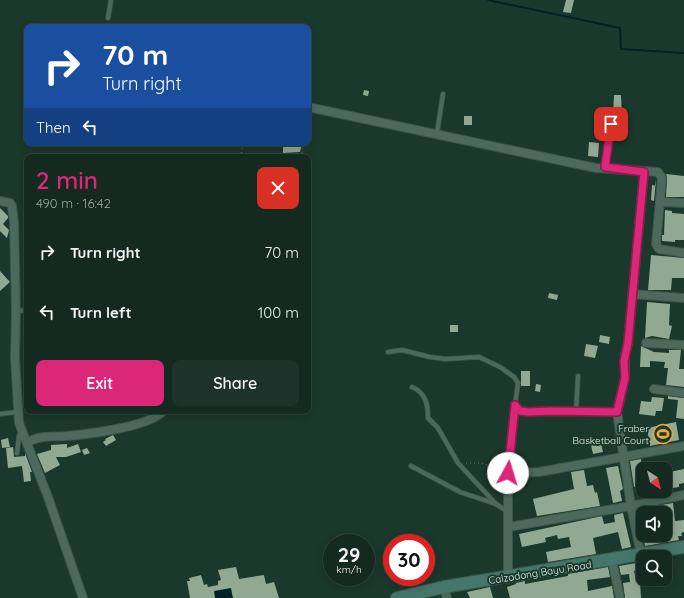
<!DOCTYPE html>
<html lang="en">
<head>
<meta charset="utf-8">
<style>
  :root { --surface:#142a21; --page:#1d322a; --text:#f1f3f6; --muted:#9da7a5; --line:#33463f; --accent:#db2777 }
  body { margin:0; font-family:Quicksand,sans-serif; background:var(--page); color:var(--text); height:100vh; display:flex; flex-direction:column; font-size:15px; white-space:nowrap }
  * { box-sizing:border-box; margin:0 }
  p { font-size:13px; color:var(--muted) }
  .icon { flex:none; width:22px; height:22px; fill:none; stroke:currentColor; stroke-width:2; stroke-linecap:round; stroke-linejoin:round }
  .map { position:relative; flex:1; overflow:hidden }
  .panel { position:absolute; left:24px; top:154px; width:287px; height:260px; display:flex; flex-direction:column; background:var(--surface); border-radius:8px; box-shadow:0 2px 10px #0003,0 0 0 1px var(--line) }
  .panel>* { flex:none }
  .guide { position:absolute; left:24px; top:24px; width:287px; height:122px; border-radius:8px; box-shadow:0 2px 10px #0003,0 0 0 1px var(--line); background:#1a4fa0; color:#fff; overflow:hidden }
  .needle { width:26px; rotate:144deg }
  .controls { position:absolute; left:636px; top:462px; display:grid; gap:8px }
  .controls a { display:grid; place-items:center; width:36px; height:36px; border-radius:8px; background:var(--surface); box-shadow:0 2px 10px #0003,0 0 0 1px var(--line); font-size:20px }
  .speed { position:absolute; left:323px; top:534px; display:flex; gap:8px; font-size:20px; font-weight:700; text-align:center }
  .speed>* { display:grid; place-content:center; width:52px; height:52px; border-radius:50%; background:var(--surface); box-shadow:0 2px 10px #0003,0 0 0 1px var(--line); line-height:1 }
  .speed small { font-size:10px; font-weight:400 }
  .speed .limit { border:6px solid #d22; background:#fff; color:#111 }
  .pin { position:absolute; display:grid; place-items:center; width:34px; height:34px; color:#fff; margin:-17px; border-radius:8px; box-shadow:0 2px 6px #0006 }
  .me { position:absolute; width:44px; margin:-22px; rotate:6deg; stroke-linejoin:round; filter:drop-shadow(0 0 3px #0008) }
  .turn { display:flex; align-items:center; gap:14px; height:84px; padding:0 12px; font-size:18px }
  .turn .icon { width:52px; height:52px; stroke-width:2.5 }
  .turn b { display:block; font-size:28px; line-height:34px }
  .then { display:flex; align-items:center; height:38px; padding:0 12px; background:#0003; gap:8px; font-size:15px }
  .round { display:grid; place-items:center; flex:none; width:42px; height:42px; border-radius:8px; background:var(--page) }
  .overview { display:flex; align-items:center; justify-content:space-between; height:68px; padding:0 12px }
  h1 { font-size:24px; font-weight:600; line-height:30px; color:var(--accent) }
  .button { display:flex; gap:8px; margin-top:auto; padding:8px 12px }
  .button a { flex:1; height:46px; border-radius:8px; background:var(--accent); color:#fff; font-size:16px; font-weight:600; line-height:46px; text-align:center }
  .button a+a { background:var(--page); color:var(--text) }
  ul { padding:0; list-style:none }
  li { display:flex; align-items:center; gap:12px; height:60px; padding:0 12px }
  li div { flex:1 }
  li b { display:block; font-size:15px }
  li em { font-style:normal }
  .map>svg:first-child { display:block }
  .water { fill:#002225 }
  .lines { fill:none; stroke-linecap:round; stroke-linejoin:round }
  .stream { stroke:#002225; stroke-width:2 }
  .building { fill:#91a993 }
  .lane-casing { stroke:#3a544a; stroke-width:5.5 }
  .street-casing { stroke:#3a544a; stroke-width:10 }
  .secondary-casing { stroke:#3a544a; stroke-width:14 }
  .path { stroke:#5f776d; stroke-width:1; stroke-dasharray:1 3; stroke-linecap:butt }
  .lane { stroke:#4c695c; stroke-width:4 }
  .street { stroke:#4c695c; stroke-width:8 }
  .secondary { stroke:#45766a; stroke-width:12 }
  .route-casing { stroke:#8e194d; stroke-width:10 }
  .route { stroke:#db2777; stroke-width:7 }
  .labels { text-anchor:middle; stroke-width:4; stroke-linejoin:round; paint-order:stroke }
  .poi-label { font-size:10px; fill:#daebe3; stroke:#1b382c; text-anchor:end }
  .street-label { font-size:10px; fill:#daebe3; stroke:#1b382c }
</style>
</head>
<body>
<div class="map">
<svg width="684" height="598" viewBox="0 0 684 598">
  <rect width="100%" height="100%" fill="#1b382c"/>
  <path class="water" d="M230 588 233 598H216L215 596H213L212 592Z"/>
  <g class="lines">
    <path class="stream" d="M488 0 620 28 621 49 684 53"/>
  </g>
  <g class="building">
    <path d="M566 0H574L571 13 563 12Z"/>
    <path d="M364 90 369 91 368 96 363 95Z"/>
    <path d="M614 95H621L622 117H613Z"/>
    <rect x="464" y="116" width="8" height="9"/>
    <path d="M589 142 599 143 598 157 588 156Z"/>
    <path d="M283 143 302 144 300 152 283 153Z"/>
    <path d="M666 174 684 176V197H666L667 178Z"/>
    <path d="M656 179 654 201 651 200 652 185 656 186Z"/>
    <path d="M0 208 8 216V218L3 224 9 230 7 238 0 231Z"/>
    <path d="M665 210 672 211V213L684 214V240H675V242L662 241V235H664Z"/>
    <path d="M651 255 684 258V278H672L671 290H648Z"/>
    <path d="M0 271 10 282 0 291Z"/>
    <path d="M549 293 558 295 557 300 548 298Z"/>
    <path d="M647 302 670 304 669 325 672 326 669 339 652 336 645 338Z"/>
    <rect x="450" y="325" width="8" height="7"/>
    <path d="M600 335 610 337 609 344 599 342Z"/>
    <path d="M586 344 598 346 595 358 584 356Z"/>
    <path d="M641 346 654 352 669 353V350H681L679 369H684V387L666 385 668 368H664L665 362 650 361V367H640Z"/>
    <rect x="521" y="371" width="9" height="15"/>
    <path d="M536 384 541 385 540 392 535 391Z"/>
    <path d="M668 396 684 398V419L676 418 678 400 668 399Z"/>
    <path d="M652 397 664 398 662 411H656L655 416 639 414 641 401 651 402Z"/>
    <path d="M676 422 679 440 650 446 647 428Z"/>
    <path d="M113 435 116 440 106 446 103 442 106 440 105 439Z"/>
    <path d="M8 438 10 447 2 448 1 440Z"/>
    <path d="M600 439 603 452 593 454 590 441Z"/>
    <path d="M67 444V448L78 444 81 452 66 457H56L60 465 45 473 37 454 51 450V445Z"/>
    <path d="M13 447 14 457 25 456V453L32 472H30L31 481 24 482 22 466 8 468 6 448Z"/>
    <path d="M87 448 90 453 84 455 82 450Z"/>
    <path d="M641 459 643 485 634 487 630 461Z"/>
    <path d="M618 466 623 489 620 491 622 501 613 503 606 468Z"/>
    <path d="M684 469V483L679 484V487L665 489V473Z"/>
    <path d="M584 470 587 486 593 485 595 493 597 492 600 506 537 516 533 499 574 489 571 472Z"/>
    <path d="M673 503 675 521 684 520V532L681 533 682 536H678L679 540 645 546 643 535H665V513H639L638 510 661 508V505Z"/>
    <path d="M623 513 631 547 622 549 618 532 593 538 596 554 548 562 546 552 571 547 569 537 558 539 557 535 545 538 546 542 522 547 519 534 602 516 604 524 615 522 614 515Z"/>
    <path d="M636 563 638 570 634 571 637 583 640 582 641 598H625L623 583 630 582 629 574 621 575 619 566Z"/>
    <path d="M236 567 239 579 264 575 266 584 274 582 279 598H233L231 588 214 591 215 598H190L187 581H190L189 578 201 575 204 585 207 584 208 587 218 585V581L221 580 218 570Z"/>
    <path d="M608 567 610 577 587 580 588 591 612 586 614 598H510L507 587 516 584V583L525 581V584L568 576V574Z"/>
    <path d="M490 587 493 598H470L467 592Z"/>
  </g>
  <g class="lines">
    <g class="lane-casing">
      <g id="lane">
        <path d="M108 18 111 0"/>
        <path d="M437 133 443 94"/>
        <path d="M605 167 611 124"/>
        <path d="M16 311 27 310"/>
        <path d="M388 352 402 350 430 357 445 359 479 357 500 367 514 377 518 383 515 405"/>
        <path d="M412 387C426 393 428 405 428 418L438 428 458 463 496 504"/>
        <path d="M576 412 578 376"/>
        <path d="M0 414 17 412"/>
        <path d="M17 453 19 436 23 432"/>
        <path d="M411 466 460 492 496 504 508 512"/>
      </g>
    </g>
    <g class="street-casing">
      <g id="street">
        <path d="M308 107 596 168 658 172 662 178 656 244 659 249 684 253"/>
        <path d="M0 201 10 203 12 206 14 222 16 311 15 358 19 423 48 497 83 598"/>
        <path d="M660 203 664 202 684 203"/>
        <path d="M632 294 684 298"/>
        <path d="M646 343 684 345"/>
        <path d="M654 389 684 393"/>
        <path d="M515 405 520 411 528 412 551 411 617 412"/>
        <path d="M28 442C40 435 54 437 67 436 89 434 149 427 163 411"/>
        <path d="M508 473 539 472 684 446"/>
        <path d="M508 527 631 506 684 495"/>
        <path d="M641 555 631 506 617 412 625 378V355L628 343 644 172"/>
        <path d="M612 560 620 598"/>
        <path d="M508 577V473L515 405"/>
        <path d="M444 587 447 598"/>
      </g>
    </g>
    <g class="secondary-casing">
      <path id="secondary" d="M397 598 444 587 684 547"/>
    </g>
    <g class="path">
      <path d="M241 157 243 143"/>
      <path d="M301 157 304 143"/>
      <path d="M466 463H479L501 468"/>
    </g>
    <use href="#lane" class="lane"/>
    <use href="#street" class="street"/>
    <use href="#secondary" class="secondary"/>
  </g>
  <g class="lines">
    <g class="route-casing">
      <path id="route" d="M508 473 515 405 520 411 528 412 551 411 617 412 625 378 624 361 628 343 644 172 605 167 611 124"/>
    </g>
    <use href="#route" class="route"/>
  </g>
  <defs>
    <g id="stadium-ring" transform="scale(1)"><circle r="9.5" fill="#1b382c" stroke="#eca93a" stroke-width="1.5"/><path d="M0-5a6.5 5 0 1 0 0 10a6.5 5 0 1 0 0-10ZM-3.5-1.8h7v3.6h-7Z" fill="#eca93a"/></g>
  </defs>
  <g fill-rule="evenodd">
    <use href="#stadium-ring" x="663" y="434"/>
  </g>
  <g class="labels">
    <g class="poi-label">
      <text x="649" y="432">Fraber<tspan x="649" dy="12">Basketball Court</tspan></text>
    </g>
    <g class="street-label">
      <text transform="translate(540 572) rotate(-9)" y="4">Calzadang Bayu Road</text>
    </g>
  </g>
</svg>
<div class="controls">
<a><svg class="needle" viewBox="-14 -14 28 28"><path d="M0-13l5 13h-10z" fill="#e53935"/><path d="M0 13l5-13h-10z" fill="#9da7a5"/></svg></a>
<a><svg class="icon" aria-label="sound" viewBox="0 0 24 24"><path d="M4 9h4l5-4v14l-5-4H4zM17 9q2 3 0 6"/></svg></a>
<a><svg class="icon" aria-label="search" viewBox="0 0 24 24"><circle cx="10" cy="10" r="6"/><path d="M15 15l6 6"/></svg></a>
</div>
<div class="speed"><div>29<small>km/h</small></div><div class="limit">30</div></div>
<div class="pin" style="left:611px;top:124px;background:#d93025"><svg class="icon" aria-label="arrive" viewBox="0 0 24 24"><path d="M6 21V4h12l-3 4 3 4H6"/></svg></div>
<svg class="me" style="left:508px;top:473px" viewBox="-20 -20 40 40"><circle r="19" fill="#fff"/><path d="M0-13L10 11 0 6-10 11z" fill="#db2777"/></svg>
<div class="guide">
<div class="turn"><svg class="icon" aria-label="right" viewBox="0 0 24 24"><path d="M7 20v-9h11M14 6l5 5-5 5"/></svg><div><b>70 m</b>Turn right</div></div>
<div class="then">Then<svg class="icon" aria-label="left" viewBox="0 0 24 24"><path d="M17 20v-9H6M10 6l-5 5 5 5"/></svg></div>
</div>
<section class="panel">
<div class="overview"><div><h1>2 min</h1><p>490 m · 16:42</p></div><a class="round" style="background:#d93025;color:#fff"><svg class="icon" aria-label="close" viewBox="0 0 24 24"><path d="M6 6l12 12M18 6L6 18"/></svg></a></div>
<ul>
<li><svg class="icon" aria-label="right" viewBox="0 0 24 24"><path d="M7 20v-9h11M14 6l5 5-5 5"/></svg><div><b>Turn right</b></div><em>70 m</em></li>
<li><svg class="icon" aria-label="left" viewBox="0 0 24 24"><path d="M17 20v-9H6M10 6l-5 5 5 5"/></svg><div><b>Turn left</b></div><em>100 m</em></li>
</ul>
<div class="button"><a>Exit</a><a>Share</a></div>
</section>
</div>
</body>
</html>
